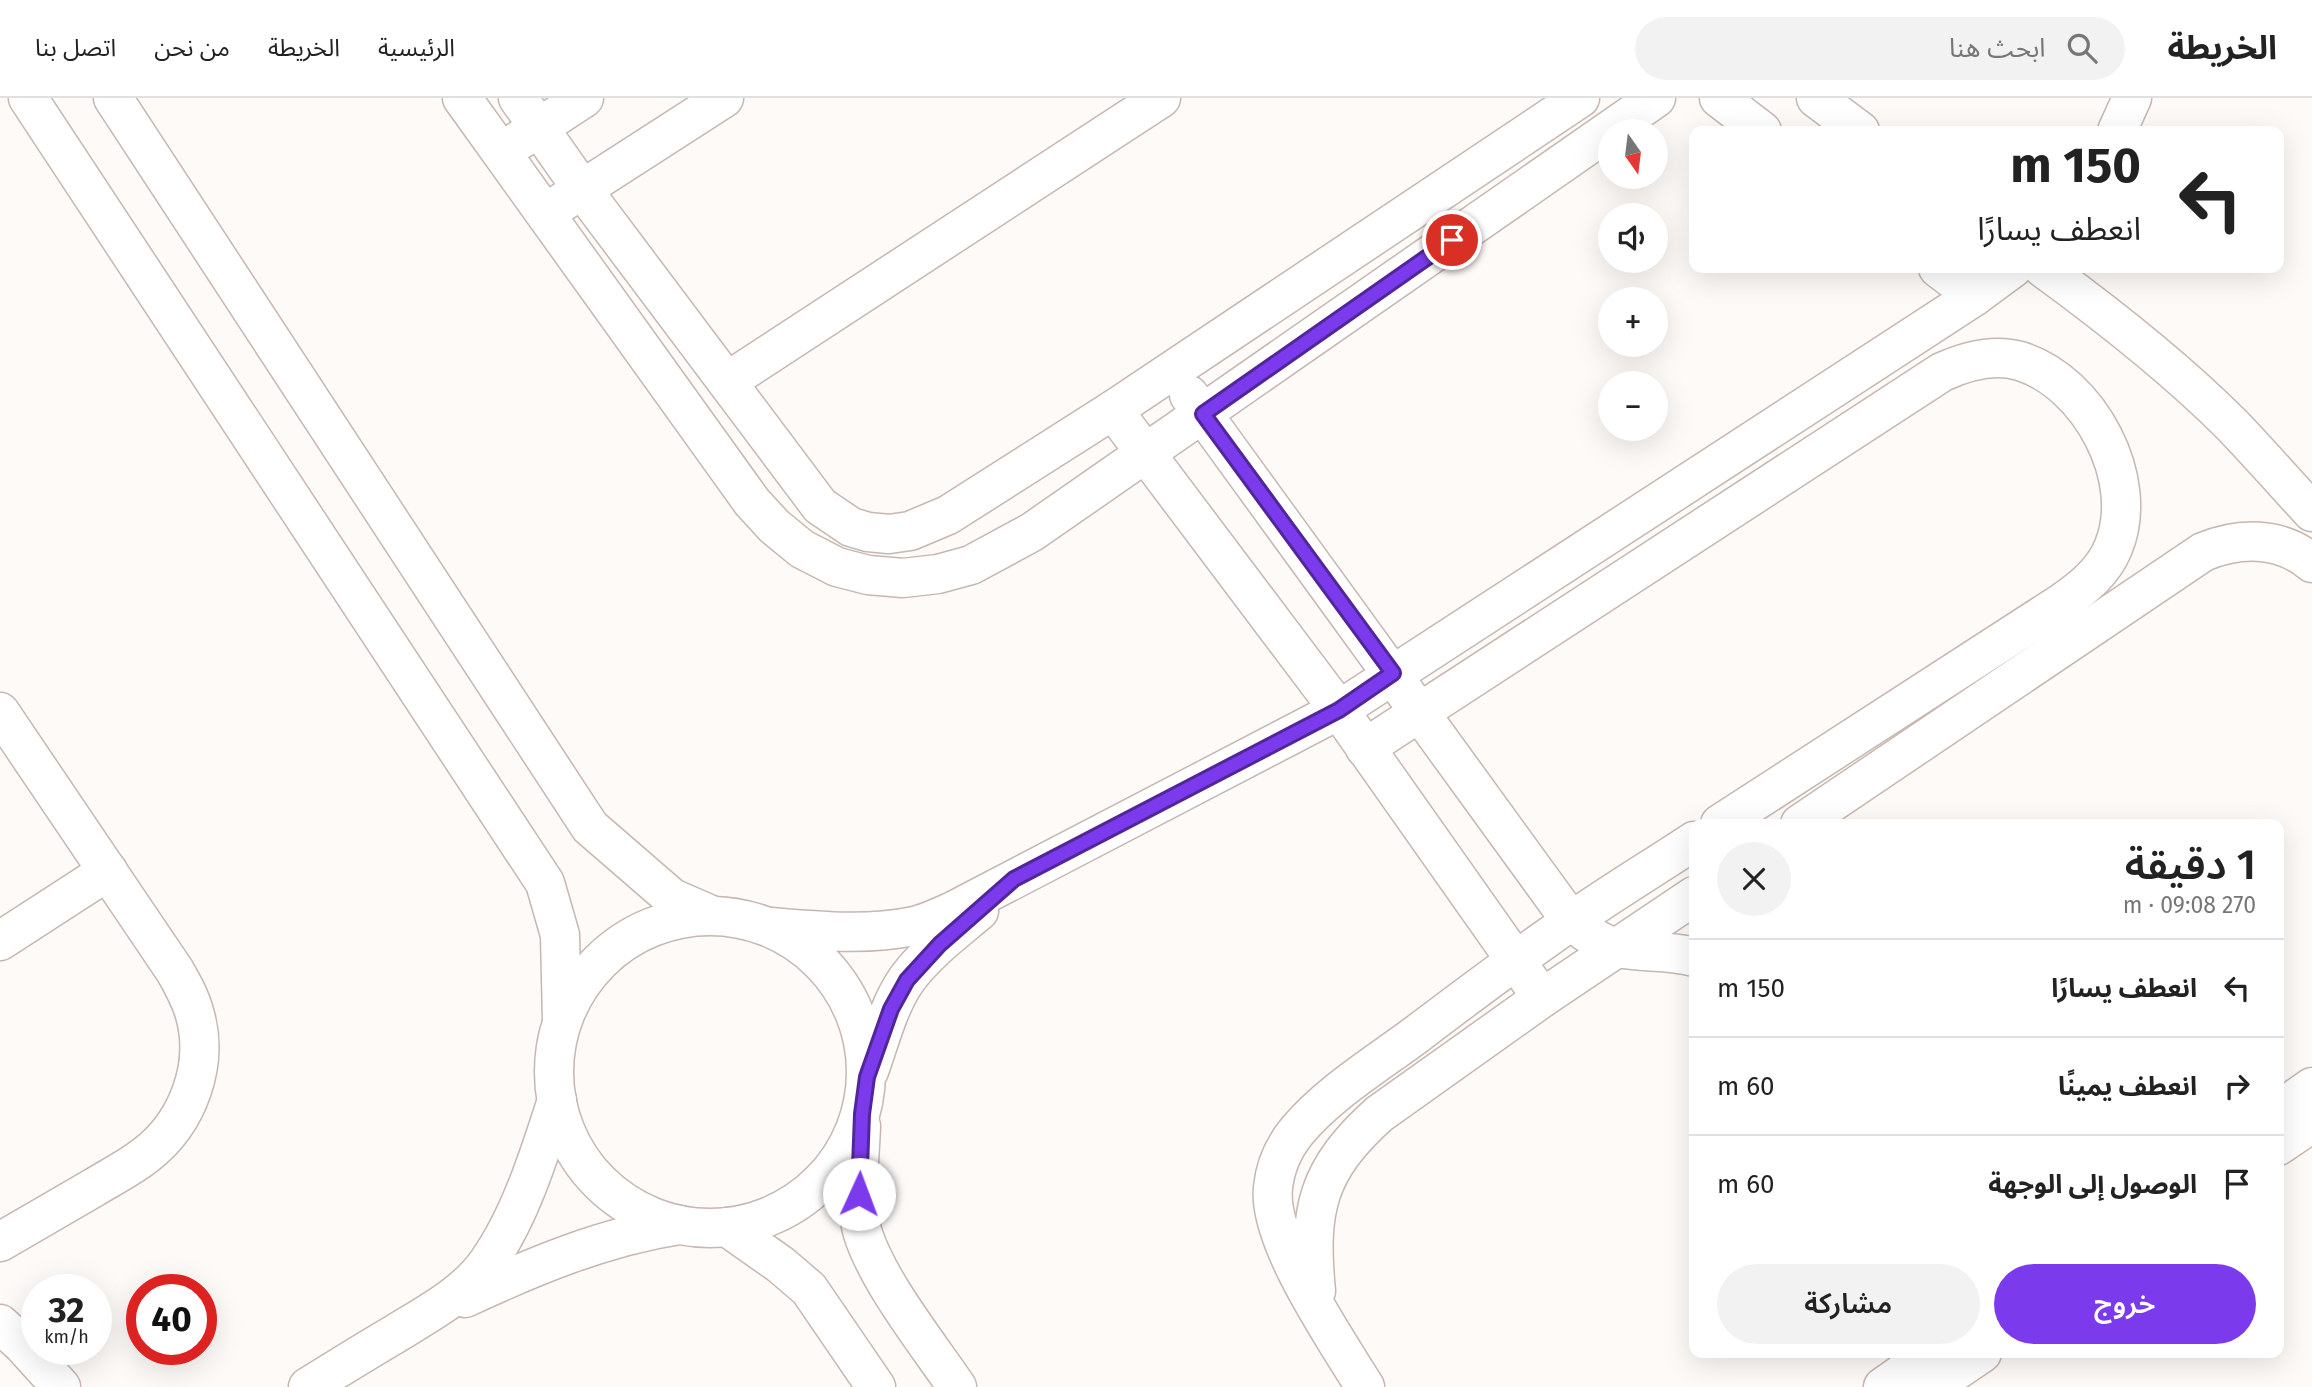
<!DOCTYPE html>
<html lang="ar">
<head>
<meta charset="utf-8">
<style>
  :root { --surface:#fff; --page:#f2f2f2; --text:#222; --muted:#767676; --line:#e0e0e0; --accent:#7c3aed }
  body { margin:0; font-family:"Fira Sans","Noto Sans Arabic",sans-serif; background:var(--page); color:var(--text); direction:rtl; height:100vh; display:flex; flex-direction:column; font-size:26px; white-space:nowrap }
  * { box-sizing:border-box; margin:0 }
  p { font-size:23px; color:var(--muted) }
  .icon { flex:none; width:38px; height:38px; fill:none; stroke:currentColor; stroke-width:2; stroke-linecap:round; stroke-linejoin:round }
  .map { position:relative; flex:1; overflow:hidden; direction:ltr }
  .details { position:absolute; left:1689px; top:721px; width:595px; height:539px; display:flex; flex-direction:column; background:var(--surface); border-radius:14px; box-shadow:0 7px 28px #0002; direction:rtl }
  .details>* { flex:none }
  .hud { position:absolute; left:1689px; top:28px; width:595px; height:147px; border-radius:14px; box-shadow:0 7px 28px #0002; direction:rtl; background:#fff; color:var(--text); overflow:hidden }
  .needle { width:46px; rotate:166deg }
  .buttons { position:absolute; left:1598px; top:21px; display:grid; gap:14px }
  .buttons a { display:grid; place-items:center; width:70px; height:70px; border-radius:50%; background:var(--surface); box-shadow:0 7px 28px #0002; font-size:35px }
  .speed { position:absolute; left:21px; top:1176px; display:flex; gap:14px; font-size:35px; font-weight:700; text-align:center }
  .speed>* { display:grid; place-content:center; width:91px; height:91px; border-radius:50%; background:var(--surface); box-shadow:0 7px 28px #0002; line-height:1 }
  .speed small { font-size:18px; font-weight:400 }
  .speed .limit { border:10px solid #d22; background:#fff; color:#111 }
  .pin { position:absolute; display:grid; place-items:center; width:60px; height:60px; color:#fff; margin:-30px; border:4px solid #fff; border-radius:50%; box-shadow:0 2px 7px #0007 }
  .me { position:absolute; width:77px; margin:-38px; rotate:2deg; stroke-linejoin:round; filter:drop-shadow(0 0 5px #0008) }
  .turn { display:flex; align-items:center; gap:24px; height:147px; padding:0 28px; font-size:32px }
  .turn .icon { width:91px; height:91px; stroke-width:2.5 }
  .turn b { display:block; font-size:49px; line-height:60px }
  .round { display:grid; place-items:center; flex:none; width:74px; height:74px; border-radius:37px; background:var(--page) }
  .head { display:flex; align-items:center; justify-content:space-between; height:119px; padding:0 28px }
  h1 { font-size:42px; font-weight:600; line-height:52px }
  .button { display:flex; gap:14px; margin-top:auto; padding:14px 28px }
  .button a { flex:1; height:80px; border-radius:42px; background:var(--accent); color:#fff; font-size:28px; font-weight:600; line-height:80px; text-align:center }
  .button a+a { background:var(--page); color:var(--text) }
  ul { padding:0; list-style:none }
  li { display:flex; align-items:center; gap:21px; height:98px; padding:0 28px; border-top:2px solid var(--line) }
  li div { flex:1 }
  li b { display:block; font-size:26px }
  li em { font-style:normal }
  header { display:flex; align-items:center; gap:42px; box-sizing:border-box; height:98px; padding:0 35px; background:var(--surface); border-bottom:2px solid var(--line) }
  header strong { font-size:33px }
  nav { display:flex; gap:38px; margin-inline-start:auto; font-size:24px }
  .search { width:490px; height:63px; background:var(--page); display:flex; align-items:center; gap:18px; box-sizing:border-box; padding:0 24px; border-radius:38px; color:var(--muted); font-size:26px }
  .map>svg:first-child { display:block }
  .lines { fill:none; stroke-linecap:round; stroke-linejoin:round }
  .minor-casing { stroke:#c6b7b0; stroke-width:41 }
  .minor { stroke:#fff; stroke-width:38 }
  .route-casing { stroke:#51269a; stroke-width:18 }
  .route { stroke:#7c3aed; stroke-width:12 }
</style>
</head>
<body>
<header>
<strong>الخريطة</strong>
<div class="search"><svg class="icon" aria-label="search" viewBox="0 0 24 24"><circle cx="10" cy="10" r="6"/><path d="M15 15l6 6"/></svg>ابحث هنا</div>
<nav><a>الرئيسية</a><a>الخريطة</a><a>من نحن</a><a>اتصل بنا</a></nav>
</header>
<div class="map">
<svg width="2312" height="1289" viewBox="0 0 2312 1289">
  <rect width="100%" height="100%" fill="#fdfaf8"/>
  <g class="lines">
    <g class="minor-casing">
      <g id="minor">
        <path d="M28 0 545 785 560 837 562 923"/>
        <path d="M113 0 590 729 672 800 711 817"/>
        <path d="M462 0 752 404 774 428 802 451 837 469 868 477 903 480 938 476 971 467 1032 434 1656 0"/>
        <path d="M518 0 582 91 820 408 851 429 868 434 889 436 910 433 948 417 1113 312 1580 0"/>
        <path d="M1719 0 1762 33"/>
        <path d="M1816 0 1860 33"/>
        <path d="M2117 33 2132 0"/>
        <path d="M518 43 584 0"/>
        <path d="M561 105 724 0"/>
        <path d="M1938 170 1975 198"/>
        <path d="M2043 170C2109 218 2174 269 2232 327 2259 355 2285 385 2312 414"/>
        <path d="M728 283 1161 0"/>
        <path d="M1189 297 1571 823C1585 834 1600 846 1618 850 1643 855 1669 852 1694 859"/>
        <path d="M1113 312 1339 612 1542 900"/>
        <path d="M0 614 175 873C183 887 191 901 195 917 209 967 188 1024 147 1056 131 1069 111 1079 93 1090 62 1108 31 1126 0 1144"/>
        <path d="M1365 650 1942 274C1966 263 1993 255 2020 263 2089 284 2142 382 2113 450 2103 474 2084 489 2063 504L1720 726"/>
        <path d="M1800 726 2203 454C2239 439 2280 438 2312 465"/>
        <circle cx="710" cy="974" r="156"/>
        <path d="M770 829C818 833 866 838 914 828 928 825 942 818 955 812L1339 612 1975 198 2013 170"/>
        <path d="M0 843 108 773"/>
        <path d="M869 973C880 943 888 908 907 881 926 855 954 834 979 813"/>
        <path d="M2278 1013 2312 989"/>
        <path d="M861 1028C860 1059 854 1107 863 1136 879 1185 927 1245 957 1289"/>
        <path d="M2278 1048 2312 1025"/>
        <path d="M727 1129 781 1167 809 1191 876 1289"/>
        <path d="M1316 1193C1308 1111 1317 1072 1379 1016L1542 900 1694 798"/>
        <path d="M465 1200C534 1168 603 1139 679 1127"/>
        <path d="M0 1226 22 1246 61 1289"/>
        <path d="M308 1289C337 1271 366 1253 395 1236 427 1216 466 1196 488 1164 520 1119 540 1055 557 1002"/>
        <path d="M1365 1289C1337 1243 1267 1142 1273 1090 1275 1069 1284 1049 1297 1033 1330 994 1377 966 1417 936 1467 898 1518 860 1570 824 1610 796 1653 770 1694 743"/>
        <path d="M1883 1289 1931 1255"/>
        <path d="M1932 1289 1982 1255"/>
      </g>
    </g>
    <use href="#minor" class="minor"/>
  </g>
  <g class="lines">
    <g class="route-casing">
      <path id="route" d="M859 1096 862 1016 867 979 891 911 907 882 940 846 1014 781 1339 612 1393 575 1203 316 1452 142"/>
    </g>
    <use href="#route" class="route"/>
  </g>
</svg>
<div class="buttons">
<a><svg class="needle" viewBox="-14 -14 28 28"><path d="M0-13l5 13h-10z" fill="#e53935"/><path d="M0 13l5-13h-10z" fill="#767676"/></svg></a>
<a><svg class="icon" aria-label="sound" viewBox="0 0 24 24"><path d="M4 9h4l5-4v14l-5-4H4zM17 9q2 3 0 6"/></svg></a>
<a>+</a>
<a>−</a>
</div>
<div class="speed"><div>32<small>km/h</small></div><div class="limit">40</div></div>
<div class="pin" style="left:1452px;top:142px;background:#d93025"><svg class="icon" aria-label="arrive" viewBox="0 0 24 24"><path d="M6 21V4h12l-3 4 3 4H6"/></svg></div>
<svg class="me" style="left:859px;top:1096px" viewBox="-20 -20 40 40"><circle r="19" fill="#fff"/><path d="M0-13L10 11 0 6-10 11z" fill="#7c3aed"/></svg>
<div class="hud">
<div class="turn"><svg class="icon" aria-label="left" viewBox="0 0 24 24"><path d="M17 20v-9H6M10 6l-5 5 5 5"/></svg><div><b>150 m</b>انعطف يسارًا</div></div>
</div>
<section class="details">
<div class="head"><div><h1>1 دقيقة</h1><p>270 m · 09:08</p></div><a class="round"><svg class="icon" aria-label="close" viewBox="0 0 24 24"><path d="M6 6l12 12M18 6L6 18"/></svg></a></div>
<ul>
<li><svg class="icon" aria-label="left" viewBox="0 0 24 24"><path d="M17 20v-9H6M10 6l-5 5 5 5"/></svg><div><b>انعطف يسارًا</b></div><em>150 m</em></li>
<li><svg class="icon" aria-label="right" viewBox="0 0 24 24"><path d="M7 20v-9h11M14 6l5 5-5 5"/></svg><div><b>انعطف يمينًا</b></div><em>60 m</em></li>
<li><svg class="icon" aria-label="arrive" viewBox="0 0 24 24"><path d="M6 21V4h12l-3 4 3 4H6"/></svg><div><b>الوصول إلى الوجهة</b></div><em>60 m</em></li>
</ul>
<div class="button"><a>خروج</a><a>مشاركة</a></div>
</section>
</div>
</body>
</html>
